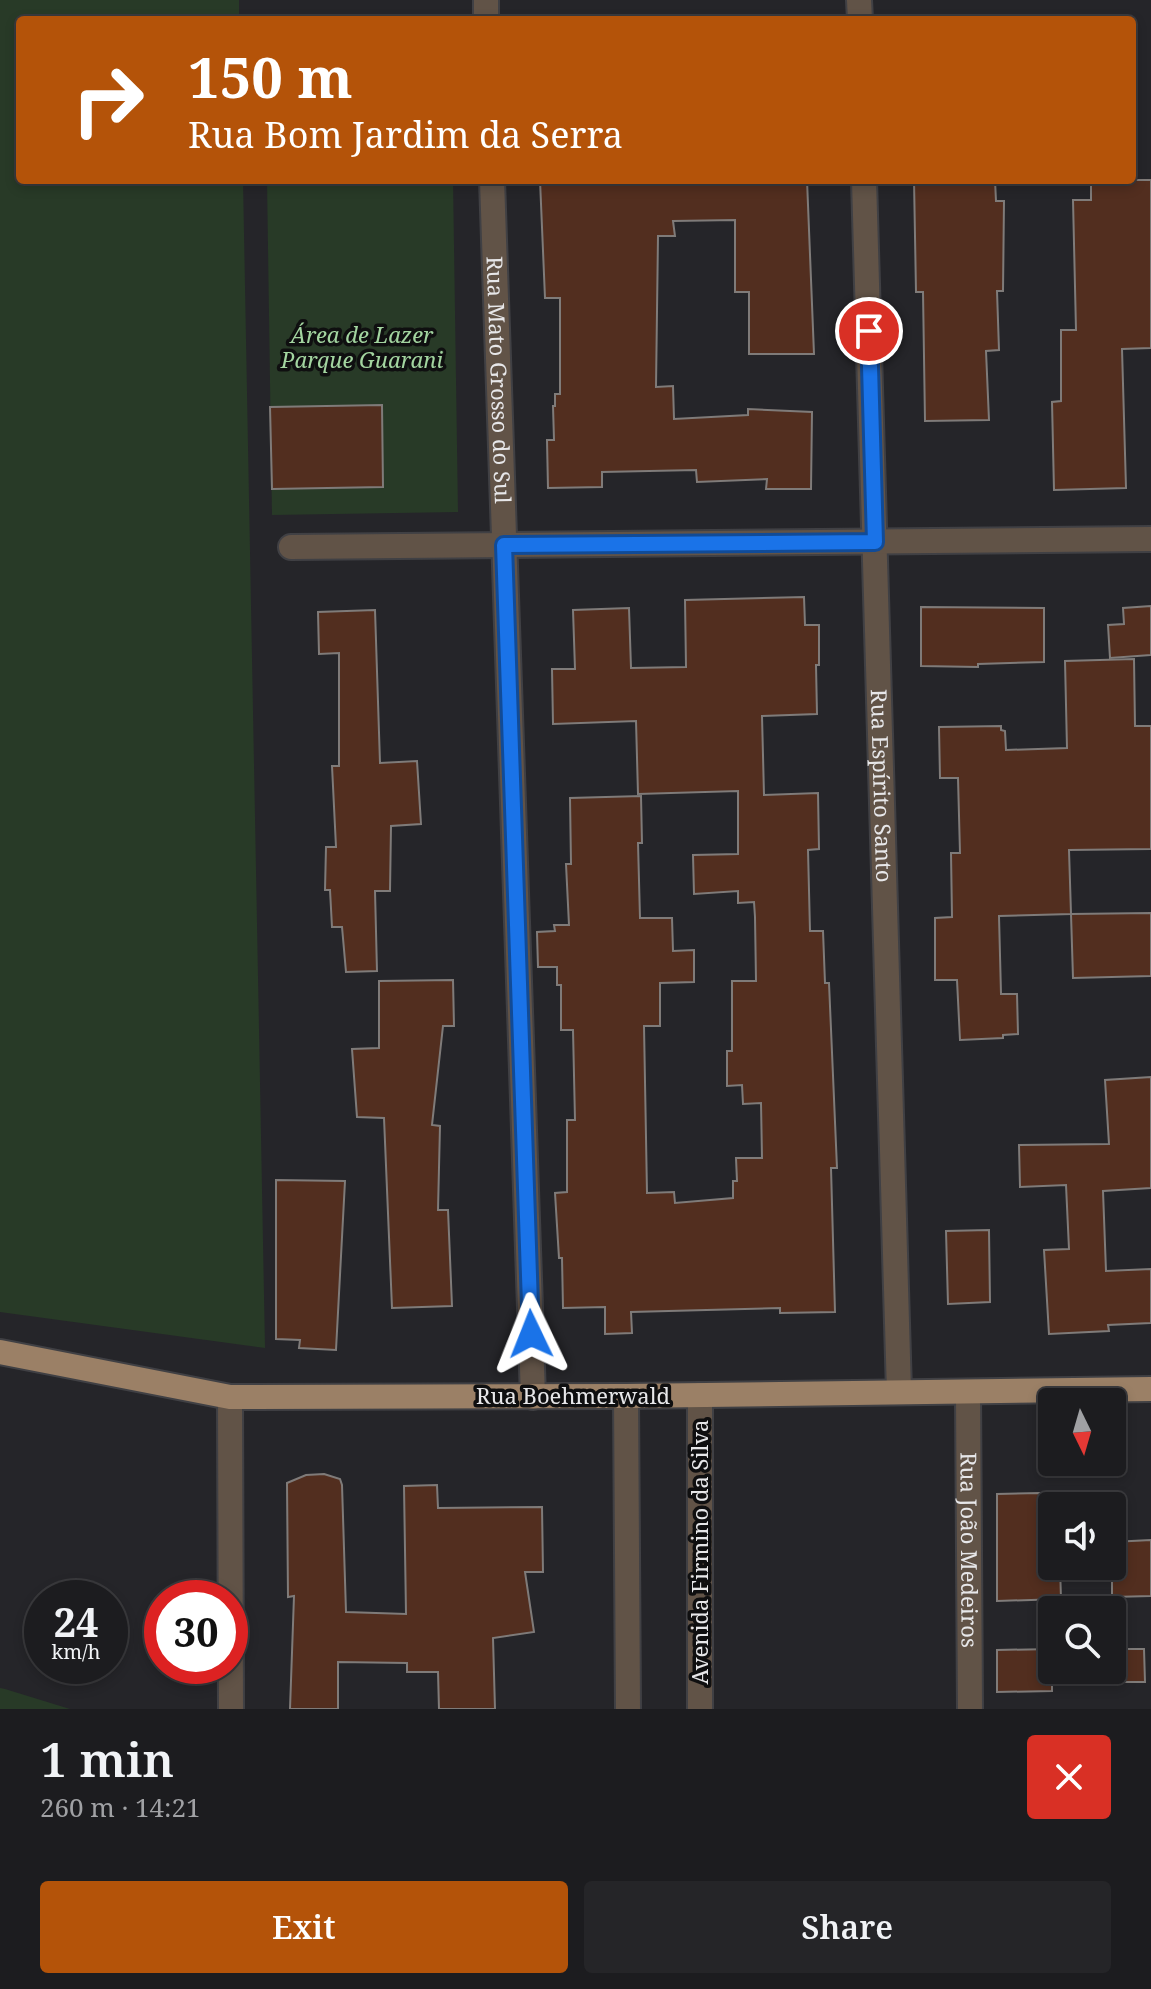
<!DOCTYPE html>
<html lang="en">
<head>
<meta charset="utf-8">
<style>
  :root { --surface:#1c1c1f; --page:#252528; --text:#f1f3f6; --muted:#a0a1a4; --line:#3a3a3d; --accent:#b45309 }
  body { margin:0; font-family:"Noto Serif",serif; background:var(--page); color:var(--text); height:100vh; display:flex; flex-direction:column; font-size:30px; white-space:nowrap }
  * { box-sizing:border-box; margin:0 }
  p { font-size:26px; color:var(--muted) }
  .icon { flex:none; width:44px; height:44px; fill:none; stroke:currentColor; stroke-width:2; stroke-linecap:round; stroke-linejoin:round }
  .map { position:relative; height:1709px; overflow:hidden }
  .side { display:flex; flex-direction:column; background:var(--surface); flex:1 }
  .side>* { flex:none }
  .banner { position:absolute; left:16px; top:16px; width:1120px; height:168px; border-radius:8px; box-shadow:0 4px 12px #0003,0 0 0 2px var(--line); background:#b45309; color:#fff; overflow:hidden }
  .needle { width:52px; rotate:175deg }
  .tools { position:absolute; left:1038px; top:1388px; display:grid; gap:16px }
  .tools a { display:grid; place-items:center; width:88px; height:88px; border-radius:8px; background:var(--surface); box-shadow:0 4px 12px #0003,0 0 0 2px var(--line); font-size:40px }
  .speed { position:absolute; left:24px; top:1580px; display:flex; gap:16px; font-size:40px; font-weight:700; text-align:center }
  .speed>* { display:grid; place-content:center; width:104px; height:104px; border-radius:50%; background:var(--surface); box-shadow:0 4px 12px #0003,0 0 0 2px var(--line); line-height:1 }
  .speed small { font-size:20px; font-weight:400 }
  .speed .limit { border:12px solid #d22; background:#fff; color:#111 }
  .pin { position:absolute; display:grid; place-items:center; width:68px; height:68px; color:#fff; margin:-34px; border:4px solid #fff; border-radius:50%; box-shadow:0 2px 8px #0007 }
  .me { position:absolute; width:88px; margin:-44px; rotate:358deg; stroke-linejoin:round; filter:drop-shadow(0 0 6px #0008) }
  .turn { display:flex; align-items:center; gap:28px; height:168px; padding:0 40px; font-size:36px }
  .turn .icon { width:104px; height:104px; stroke-width:2.5 }
  .turn b { display:block; font-size:56px; line-height:68px }
  .round { display:grid; place-items:center; flex:none; width:84px; height:84px; border-radius:8px; background:var(--page) }
  .overview { display:flex; align-items:center; justify-content:space-between; height:136px; padding:0 40px }
  h1 { font-size:48px; font-weight:600; line-height:60px }
  .primary-button { display:flex; gap:16px; margin-top:auto; padding:16px 40px }
  .primary-button a { flex:1; height:92px; border-radius:8px; background:var(--accent); color:#fff; font-size:32px; font-weight:600; line-height:92px; text-align:center }
  .primary-button a+a { background:var(--page); color:var(--text) }
  .map>svg:first-child { display:block }
  .green { fill:#283a27 }
  .building { fill:#522e1f; stroke:#7f7b79; stroke-width:2 }
  .lines { fill:none; stroke-linecap:round; stroke-linejoin:round }
  .minor-casing { stroke:#404044; stroke-width:28 }
  .major-casing { stroke:#404044; stroke-width:28 }
  .minor { stroke:#615347; stroke-width:24 }
  .major { stroke:#9b8066; stroke-width:24 }
  .route-casing { stroke:#114b97; stroke-width:20 }
  .route { stroke:#1a73e8; stroke-width:14 }
  .labels { text-anchor:middle; stroke-width:7; stroke-linejoin:round; paint-order:stroke }
  .park-label { font-size:22px; font-style:italic; fill:#a3d5a0; stroke:#0f0f10 }
  .street-label { font-size:22px; fill:#e7e7e9; stroke:#0f0f10 }
</style>
</head>
<body>
<div class="map">
<svg width="1151" height="1709" viewBox="0 0 1151 1709">
  <rect width="100%" height="100%" fill="#252529"/>
  <g class="green">
    <path d="M0 0H239V20H20V180H243L265 1348 0 1312Z"/>
    <path d="M267 180H453L458 512 272 515Z"/>
    <path d="M0 1688 5 1689 70 1709H0Z"/>
  </g>
  <g class="building">
    <path d="M540 180H807L814 354H749V292H735V220L673 221 675 236H658L656 387 673 386 674 419 748 415V409L812 412 811 489H766L767 479 697 482 696 470 602 472V487L548 488 547 440H554L553 406H555V394H560V298H545Z"/>
    <path d="M914 180H995L996 201H1004L1003 291H997L999 350 986 351 989 420 925 421 923 292H916Z"/>
    <path d="M1091 180H1151V348L1122 349 1126 488 1054 490 1052 402 1061 401V330H1076L1073 200H1091Z"/>
    <path d="M382 405 383 487 272 489 270 407Z"/>
    <path d="M804 597 805 625H819V665H816L817 714 762 716 764 795 818 793 819 849 808 850 810 931H823L825 983H829L837 1168H831L835 1312 780 1313V1308L631 1312 632 1333 605 1334V1307L563 1308 562 1258H559L555 1193 567 1192V1120H575L573 1030H561V985H557V967H538L537 932 555 931 554 925H569L566 864H571L570 798 641 796 642 843H638L640 918H672L673 951 694 950V982L660 983V1026H644L647 1193 674 1192 675 1203 733 1198V1181H737L736 1158H762L761 1103 743 1104 742 1085 727 1086V1051H732V981H756L755 917 754 902 738 903V891L694 894 693 855 738 854V791L638 794 636 721 553 724 552 669H575L573 610 629 608 631 668 686 667 685 600Z"/>
    <path d="M1151 606V655L1110 658 1108 625 1124 624 1123 608Z"/>
    <path d="M921 607 1044 608V662L978 664V667L921 666Z"/>
    <path d="M375 610 380 763 417 761 421 824 391 826 390 891H375L377 971 346 972 342 927H332L330 890H325L326 847H336L332 766H339V653L319 654 318 612Z"/>
    <path d="M1134 659 1135 726H1151V849L1069 850 1071 914 999 916 1001 994H1017L1018 1034 1003 1035V1038L960 1040 957 980H935V918L952 917 951 853H960L958 778H940L939 727 1001 726V730L1005 731 1006 750 1067 748 1065 661Z"/>
    <path d="M1151 913V976L1073 978 1071 914Z"/>
    <path d="M453 980 454 1026H443L432 1125 440 1126 438 1210H448L452 1306 392 1308 384 1118 357 1117 352 1049 379 1048V981Z"/>
    <path d="M1151 1077V1188L1103 1191 1106 1271 1151 1269V1323L1108 1325 1109 1331 1049 1334 1044 1250 1069 1249 1066 1185 1020 1187 1019 1145 1109 1144 1105 1080Z"/>
    <path d="M276 1180 345 1181 336 1350 299 1348 300 1340 276 1339Z"/>
    <path d="M989 1230 990 1302 948 1304 946 1231Z"/>
    <path d="M324 1474 340 1479 342 1485 346 1612 406 1614 404 1486 437 1485 438 1508 542 1507 543 1572H525L534 1632 493 1638 495 1709H439L438 1672H407V1663L338 1662V1709H290L294 1596 288 1597 287 1483 306 1475Z"/>
    <path d="M1040 1493V1497H1052V1566H1060L1061 1599 997 1601V1494Z"/>
    <path d="M1151 1540V1596L1112 1597V1542Z"/>
    <path d="M1052 1649V1691L997 1692V1650Z"/>
    <path d="M1112 1649H1144L1145 1682H1112Z"/>
  </g>
  <g class="lines">
    <g class="minor-casing">
      <g id="minor">
        <path d="M486 0V20"/>
        <path d="M859 0 860 20"/>
        <path id="s1" d="M492 180 533 1397"/>
        <path id="s2" d="M864 180 899 1392"/>
        <path d="M291 547 1151 539"/>
        <path id="s3" d="M968 1392 970 1709"/>
        <path d="M700 1395V1709"/>
        <path d="M626 1396 628 1709"/>
        <path d="M230 1397 231 1709"/>
      </g>
    </g>
    <g class="major-casing">
      <path id="major" d="M0 1352 230 1397 626 1396 1151 1389"/>
    </g>
    <use href="#minor" class="minor"/>
    <use href="#major" class="major"/>
  </g>
  <g class="lines">
    <g class="route-casing">
      <path id="route" d="M531 1334 504 545 875 542 869 331"/>
    </g>
    <use href="#route" class="route"/>
  </g>
  <g class="labels">
    <g class="park-label">
      <text x="362" y="343">Área de Lazer<tspan x="362" dy="25">Parque Guarani</tspan></text>
    </g>
    <g class="street-label">
      <text dy="8" stroke="none"><textPath href="#s1" startOffset="200">Rua Mato Grosso do Sul</textPath></text>
      <text dy="8" stroke="none"><textPath href="#s2" startOffset="606">Rua Espírito Santo</textPath></text>
      <text x="573" y="1404">Rua Boehmerwald</text>
      <text dy="8" stroke="none"><textPath href="#s3" startOffset="158">Rua João Medeiros</textPath></text>
      <text transform="translate(700 1552) rotate(-90)" y="8">Avenida Firmino da Silva</text>
    </g>
  </g>
</svg>
<div class="tools">
<a><svg class="needle" viewBox="-14 -14 28 28"><path d="M0-13l5 13h-10z" fill="#e53935"/><path d="M0 13l5-13h-10z" fill="#a0a1a4"/></svg></a>
<a><svg class="icon" aria-label="sound" viewBox="0 0 24 24"><path d="M4 9h4l5-4v14l-5-4H4zM17 9q2 3 0 6"/></svg></a>
<a><svg class="icon" aria-label="search" viewBox="0 0 24 24"><circle cx="10" cy="10" r="6"/><path d="M15 15l6 6"/></svg></a>
</div>
<div class="speed"><div>24<small>km/h</small></div><div class="limit">30</div></div>
<div class="pin" style="left:869px;top:331px;background:#d93025"><svg class="icon" aria-label="arrive" viewBox="0 0 24 24"><path d="M6 21V4h12l-3 4 3 4H6"/></svg></div>
<svg class="me" style="left:531px;top:1334px" viewBox="-20 -20 40 40"><path d="M0-17L14 15 0 8-14 15z" fill="#1a73e8" stroke="#fff" stroke-width="4"/></svg>
<div class="banner">
<div class="turn"><svg class="icon" aria-label="right" viewBox="0 0 24 24"><path d="M7 20v-9h11M14 6l5 5-5 5"/></svg><div><b>150 m</b>Rua Bom Jardim da Serra</div></div>
</div>
</div>
<section class="side">
<div class="overview"><div><h1>1 min</h1><p>260 m · 14:21</p></div><a class="round" style="background:#d93025;color:#fff"><svg class="icon" aria-label="close" viewBox="0 0 24 24"><path d="M6 6l12 12M18 6L6 18"/></svg></a></div>
<div class="primary-button"><a>Exit</a><a>Share</a></div>
</section>
</body>
</html>
